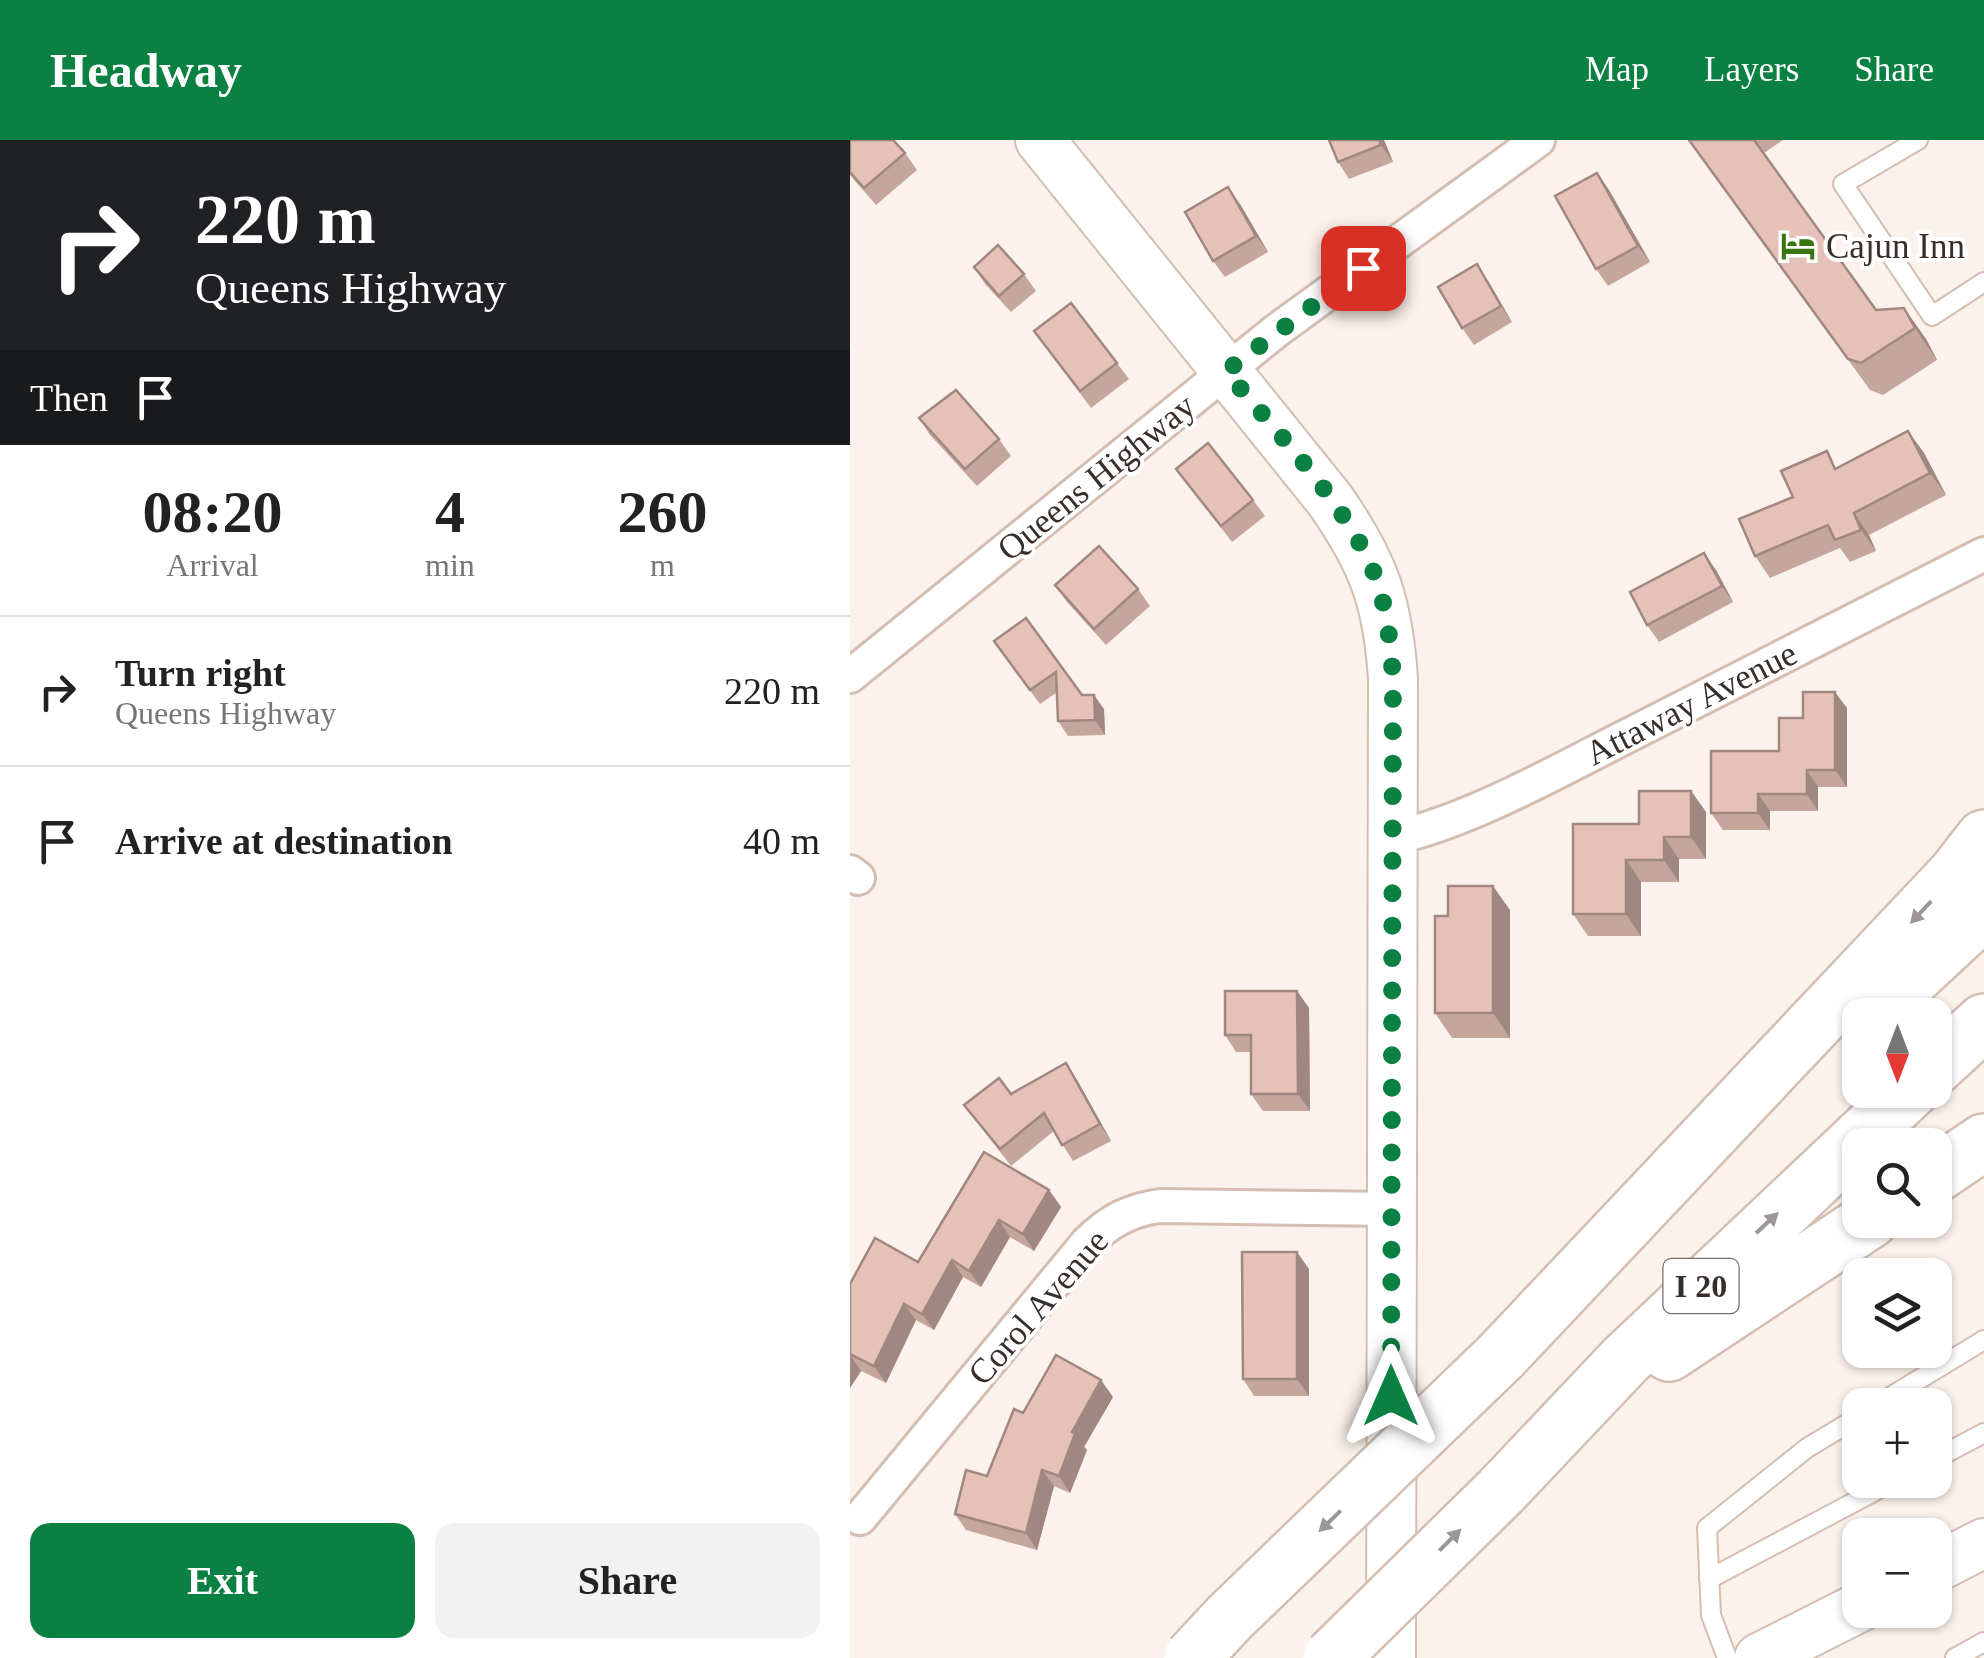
<!DOCTYPE html>
<html lang="en">
<head>
<meta charset="utf-8">
<style>
  :root { --surface:#fff; --page:#f2f2f2; --text:#222; --muted:#767676; --line:#e0e0e0; --accent:#0b8043 }
  body { margin:0; font-family:Georgia,serif; background:var(--page); color:var(--text); height:100vh; display:flex; flex-direction:column; font-size:38px; white-space:nowrap }
  * { box-sizing:border-box; margin:0 }
  p { font-size:32px; color:var(--muted) }
  .icon { flex:none; width:55px; height:55px; fill:none; stroke:currentColor; stroke-width:2; stroke-linecap:round; stroke-linejoin:round }
  .map { position:relative; flex:1; overflow:hidden }
  .sheet { display:flex; flex-direction:column; background:var(--surface); width:850px }
  .sheet>* { flex:none }
  .top-card { background:#202124; color:#fff; overflow:hidden }
  .needle { width:65px; rotate:180deg }
  .fabs { position:absolute; left:992px; top:858px; display:grid; gap:20px }
  .fabs a { display:grid; place-items:center; width:110px; height:110px; border-radius:20px; background:var(--surface); box-shadow:0 2px 8px #0004; font-size:50px }
  .pin { position:absolute; display:grid; place-items:center; width:85px; height:85px; color:#fff; margin:-42px; border-radius:20px; box-shadow:0 5px 15px #0006 }
  .me { position:absolute; width:110px; margin:-55px; rotate:0deg; stroke-linejoin:round; filter:drop-shadow(0 0 8px #0008) }
  .turn { display:flex; align-items:center; gap:35px; height:210px; padding:0 30px; font-size:45px }
  .turn .icon { width:130px; height:130px; stroke-width:2.5 }
  .turn b { display:block; font-size:70px; line-height:85px }
  .then { display:flex; align-items:center; height:95px; padding:0 30px; background:#0003; gap:20px; font-size:38px }
  .eta { display:flex; justify-content:space-evenly; align-items:center; height:170px; text-align:center }
  .eta b { font-size:60px; font-weight:700; line-height:70px }
  .button { display:flex; gap:20px; margin-top:auto; padding:20px 30px }
  .button a { flex:1; height:115px; border-radius:20px; background:var(--accent); color:#fff; font-size:40px; font-weight:700; line-height:115px; text-align:center }
  .button a+a { background:var(--page); color:var(--text) }
  ul { padding:0; list-style:none }
  li { display:flex; align-items:center; gap:30px; height:150px; padding:0 30px; border-top:2px solid var(--line) }
  li div { flex:1 }
  li b { display:block; font-size:38px }
  li em { font-style:normal }
  header { display:flex; align-items:center; gap:60px; box-sizing:border-box; height:140px; padding:0 50px; background:var(--accent); color:#fff }
  header strong { font-size:48px }
  nav { display:flex; gap:55px; margin-inline-start:auto; font-size:35px }
  main { display:flex; flex:1; min-height:0 }
  .map>svg:first-child { display:block }
  .lines { fill:none; stroke-linecap:round; stroke-linejoin:round }
  .lane-casing { stroke:#d4beb2; stroke-width:22 }
  .street-casing { stroke:#d4beb2; stroke-width:38 }
  .secondary-casing { stroke:#d4beb2; stroke-width:52 }
  .highway-casing { stroke:#d4beb2; stroke-width:60 }
  .lane { stroke:#fff; stroke-width:18 }
  .street { stroke:#fff; stroke-width:32 }
  .secondary { stroke:#fff; stroke-width:48 }
  .highway { stroke:#fff; stroke-width:55 }
  .highway-bridge-casing { stroke:#d4beb2; stroke-width:60; stroke-linecap:butt }
  .highway-bridge { stroke:#fff; stroke-width:55 }
  .wall { fill:#c5a69d }
  .shaded-wall { fill:#a08780 }
  .building { fill:#e5c1b7; stroke:#a08780; stroke-width:2.5 }
  .oneway { fill:#9c9795 }
  .route { stroke:#0b8043; stroke-width:18; stroke-dasharray:0 32.4 }
  .labels { text-anchor:middle; stroke-width:8; stroke-linejoin:round; paint-order:stroke }
  .shield { fill:#fff; stroke:#746d6b; stroke-width:2.5 }
  .shield-label { font-size:32px; font-weight:bold; fill:#382f2b }
  .poi-label { font-size:35px; fill:#382f2b; stroke:#fff; text-anchor:start }
  .street-label { font-size:35px; fill:#382f2b; stroke:#fff }
</style>
</head>
<body>
<header>
<strong>Headway</strong>
<nav><a>Map</a><a>Layers</a><a>Share</a></nav>
</header>
<main>
<section class="sheet">
<div class="top-card">
<div class="turn"><svg class="icon" aria-label="right" viewBox="0 0 24 24"><path d="M7 20v-9h11M14 6l5 5-5 5"/></svg><div><b>220 m</b>Queens Highway</div></div>
<div class="then">Then<svg class="icon" aria-label="arrive" viewBox="0 0 24 24"><path d="M6 21V4h12l-3 4 3 4H6"/></svg></div>
</div>
<div class="eta">
<div><b>08:20</b><p>Arrival</p></div>
<div><b>4</b><p>min</p></div>
<div><b>260</b><p>m</p></div>
</div>
<ul>
<li><svg class="icon" aria-label="right" viewBox="0 0 24 24"><path d="M7 20v-9h11M14 6l5 5-5 5"/></svg><div><b>Turn right</b><p>Queens Highway</p></div><em>220 m</em></li>
<li><svg class="icon" aria-label="arrive" viewBox="0 0 24 24"><path d="M6 21V4h12l-3 4 3 4H6"/></svg><div><b>Arrive at destination</b></div><em>40 m</em></li>
</ul>
<div class="button"><a>Exit</a><a>Share</a></div>
</section>
<div class="map">
<svg width="1134" height="1518" viewBox="0 0 1134 1518">
  <rect width="100%" height="100%" fill="#fcf2ed"/>
  <g class="lines">
    <g class="lane-casing">
      <g id="lane">
        <path d="M1068 0 993 44 1082 176 1134 142"/>
        <path d="M1027 1265 1134 1200"/>
        <path d="M1085 1319 1134 1293"/>
        <path d="M859 1439 1046 1340"/>
        <path d="M877 1518 861 1475 857 1388 957 1308 1010 1276"/>
        <path d="M1105 1518 1134 1502"/>
      </g>
    </g>
    <g class="street-casing">
      <g id="street">
        <path d="M0 536 426 191 688 0"/>
        <path d="M543 698C623 680 713 628 787 591 903 532 1018 473 1134 414"/>
        <path d="M0 732 8 738"/>
        <path d="M10 1378 237 1103C259 1081 280 1070 310 1066L542 1069"/>
      </g>
    </g>
    <g class="secondary-casing">
      <g id="secondary">
        <path d="M190 0 480 360C524 423 538 462 543 539L541 1518"/>
        <path d="M1085 1428 1134 1403"/>
        <path d="M909 1518 1010 1467"/>
      </g>
    </g>
    <g class="highway-casing">
      <g id="highway">
        <path d="M1022 875 1134 771"/>
        <path d="M1085 927 1134 882"/>
        <path d="M1085 1035 1134 1002"/>
        <path d="M819 1213 1020 1080"/>
        <path d="M651 1216 1106 734 1134 698"/>
        <path d="M651 1351 775 1220 1061 950"/>
      </g>
    </g>
    <use href="#lane" class="lane"/>
    <use href="#street" class="street"/>
    <use href="#secondary" class="secondary"/>
    <use href="#highway" class="highway"/>
    <g class="highway-bridge-casing">
      <g id="highway-bridge">
        <path d="M342 1518 379 1478 651 1216"/>
        <path d="M481 1518 651 1351"/>
      </g>
    </g>
    <use href="#highway-bridge" class="highway-bridge"/>
  </g>
  <g class="wall">
    <path d="M0 0 55 13 67 30 26 65 0 35Z"/>
    <path d="M534 0 543 22 499 39 488 22Z"/>
    <path d="M839 0H933L914 13 1026 170 1054 168 1076 199 1087 220 1033 255 1020 250Z"/>
    <path d="M747 33 759 50 800 122 758 146 746 129Z"/>
    <path d="M390 64 418 112 375 137 363 121Z"/>
    <path d="M124 127 174 134 186 151 161 172 135 144Z"/>
    <path d="M638 141 662 182 624 205 612 188Z"/>
    <path d="M184 191 267 223 279 239 241 268Z"/>
    <path d="M69 278 149 299 161 316 127 346 80 295Z"/>
    <path d="M1058 291 1074 313 1096 355 1019 395 1026 411 1000 422 990 408 920 438 905 416 989 327Z"/>
    <path d="M326 329 403 360 415 376 382 402Z"/>
    <path d="M866 430 883 462 809 502 797 485Z"/>
    <path d="M205 445 288 449 300 466 256 505 217 462Z"/>
    <path d="M176 478 232 555 254 569 255 595 218 596 208 581 206 553 190 564 144 501Z"/>
    <path d="M997 568V647H968V671H920V690H873L861 673 929 611 953 578Z"/>
    <path d="M841 651 856 672V719H829V742H791V796H738L723 774 789 684Z"/>
    <path d="M660 770V898H602L585 873 598 776Z"/>
    <path d="M447 851 459 868 460 971H413L401 954V912H386L375 895Z"/>
    <path d="M216 923 227 940 261 1001 223 1021 204 991 161 1026 114 965 161 954Z"/>
    <path d="M199 1050 211 1067 184 1111 160 1097 131 1147 113 1137 84 1190 66 1180 36 1243 11 1231 0 1248V1144L68 1122Z"/>
    <path d="M459 1129V1256H404L393 1239Z"/>
    <path d="M263 1257 234 1307 237 1310 220 1353 204 1346 187 1410 116 1390 105 1374 137 1336 173 1273Z"/>
  </g>
  <g class="shaded-wall">
    <path d="M529 0H534L543 22 531 5Z"/>
    <path d="M747 33 759 50 800 122 788 106Z"/>
    <path d="M378 47 390 64 418 112 406 96Z"/>
    <path d="M627 124 638 141 662 182 651 166Z"/>
    <path d="M1054 168 1076 199 1087 220 1065 188Z"/>
    <path d="M1058 291 1074 313 1096 355 1080 333Z"/>
    <path d="M1004 373 1019 395 1026 411 1011 390Z"/>
    <path d="M854 413 866 430 883 462 872 446Z"/>
    <path d="M985 552 997 568V647L985 630Z"/>
    <path d="M244 555 254 569 255 595 245 580Z"/>
    <path d="M957 630 968 647V671L957 654Z"/>
    <path d="M841 651 856 672V719L841 697Z"/>
    <path d="M908 654 920 671V690L908 673Z"/>
    <path d="M814 697 829 719V742L814 720Z"/>
    <path d="M776 720 791 742V796L776 774Z"/>
    <path d="M643 746 660 770V898L643 873Z"/>
    <path d="M447 851 459 868 460 971 448 954Z"/>
    <path d="M216 923 227 940 261 1001 250 984Z"/>
    <path d="M199 1050 211 1067 184 1111 173 1094Z"/>
    <path d="M149 1080 160 1097 131 1147 119 1131Z"/>
    <path d="M447 1112 459 1129V1256L447 1239Z"/>
    <path d="M102 1120 113 1137 84 1190 72 1174Z"/>
    <path d="M54 1164 66 1180 36 1243 24 1226Z"/>
    <path d="M0 1215 11 1231 0 1248Z"/>
    <path d="M251 1240 263 1257 234 1307 237 1310 220 1353 209 1336 222 1292Z"/>
    <path d="M192 1330 204 1346 187 1410 176 1393Z"/>
  </g>
  <g class="building">
    <path d="M0 0H43L55 13 14 48 0 32Z"/>
    <path d="M479 0H529L531 5 488 22Z"/>
    <path d="M839 0H904L1026 170 1054 168 1065 188 1011 223 998 219Z"/>
    <path d="M747 33 788 106 746 129 705 56Z"/>
    <path d="M378 47 406 96 363 121 335 72Z"/>
    <path d="M148 105 174 134 149 156 124 127Z"/>
    <path d="M627 124 651 166 612 188 588 147Z"/>
    <path d="M221 163 267 223 230 251 184 191Z"/>
    <path d="M106 250 149 299 115 329 69 278Z"/>
    <path d="M1058 291 1080 333 1004 373 1011 390 985 400 978 385 905 416 889 379 943 357 931 331 977 311 985 329Z"/>
    <path d="M358 303 403 360 371 386 326 329Z"/>
    <path d="M249 406 288 449 244 489 205 445Z"/>
    <path d="M854 413 872 446 797 485 780 452Z"/>
    <path d="M176 478 232 555H244L245 580 208 581 206 532 180 550 144 501Z"/>
    <path d="M953 552H985V630H957V654H908V673H861V611H929V578H953Z"/>
    <path d="M789 651H841V697H814V720H776V774H723V684H789Z"/>
    <path d="M598 746H643V873H585V776H598Z"/>
    <path d="M375 851H447L448 954H401V895H375Z"/>
    <path d="M216 923 250 984 212 1005 194 973 150 1009 114 965 149 938 161 954Z"/>
    <path d="M134 1012 199 1050 173 1094 149 1080 119 1131 102 1120 72 1174 54 1164 24 1226 0 1214V1144L25 1098 68 1122Z"/>
    <path d="M392 1112H447V1239H393Z"/>
    <path d="M206 1215 251 1240 222 1292 225 1294 209 1336 192 1330 176 1393 105 1374 116 1330 137 1336 164 1269 173 1273Z"/>
  </g>
  <defs><path id="oneway-solid" d="M-6-.8H1V-3.2L6.5 0L1 3.2V.8H-6Z" transform="scale(2.5)"/></defs>
  <g class="oneway">
    <use href="#oneway-solid" transform="translate(1071 772) rotate(133)"/>
    <use href="#oneway-solid" transform="translate(917 1083) rotate(-43)"/>
    <use href="#oneway-solid" transform="translate(480 1381) rotate(136)"/>
    <use href="#oneway-solid" transform="translate(600 1400) rotate(-45)"/>
  </g>
  <g class="lines">
    <path class="route" d="M513 128 376 231C426 292 506 373 529 447 538 478 541 508 543 539L541 1256"/>
  </g>
  <defs>
    <g id="hotel-bare" transform="scale(2.7)"><path d="M-6-4.5h1.5V1H6V5H4.5V3h-9V5H-6ZM-4 0a1.8 1.8 0 1 1 3.6 0ZM.5 0V-2.5h3Q6-2.5 6 0Z" fill="#387610" stroke="#fff" stroke-width="2.5" paint-order="stroke"/></g>
  </defs>
  <g fill-rule="evenodd">
    <use href="#hotel-bare" x="948" y="106"/>
  </g>
  <g class="labels">
    <rect class="shield" x="813.5" y="1119" width="75" height="54" rx="8"/>
    <g class="shield-label">
      <text x="851" y="1157">I 20</text>
    </g>
    <g class="poi-label">
      <text x="976" y="118">Cajun Inn</text>
    </g>
    <g class="street-label">
      <text transform="translate(246 337) rotate(-39)" y="12">Queens Highway</text>
      <text transform="translate(841 563) rotate(-27)" y="12">Attaway Avenue</text>
      <text transform="translate(188 1167) rotate(-49)" y="12">Corol Avenue</text>
    </g>
  </g>
</svg>
<div class="fabs">
<a><svg class="needle" viewBox="-14 -14 28 28"><path d="M0-13l5 13h-10z" fill="#e53935"/><path d="M0 13l5-13h-10z" fill="#767676"/></svg></a>
<a><svg class="icon" aria-label="search" viewBox="0 0 24 24"><circle cx="10" cy="10" r="6"/><path d="M15 15l6 6"/></svg></a>
<a><svg class="icon" aria-label="layers" viewBox="0 0 24 24"><path d="M12 4l9 5-9 5-9-5zM3 14l9 5 9-5"/></svg></a>
<a>+</a>
<a>−</a>
</div>
<div class="pin" style="left:513px;top:128px;background:#d93025"><svg class="icon" aria-label="arrive" viewBox="0 0 24 24"><path d="M6 21V4h12l-3 4 3 4H6"/></svg></div>
<svg class="me" style="left:541px;top:1256px" viewBox="-20 -20 40 40"><path d="M0-17L14 15 0 8-14 15z" fill="#0b8043" stroke="#fff" stroke-width="4"/></svg>
</div>
</main>
</body>
</html>
